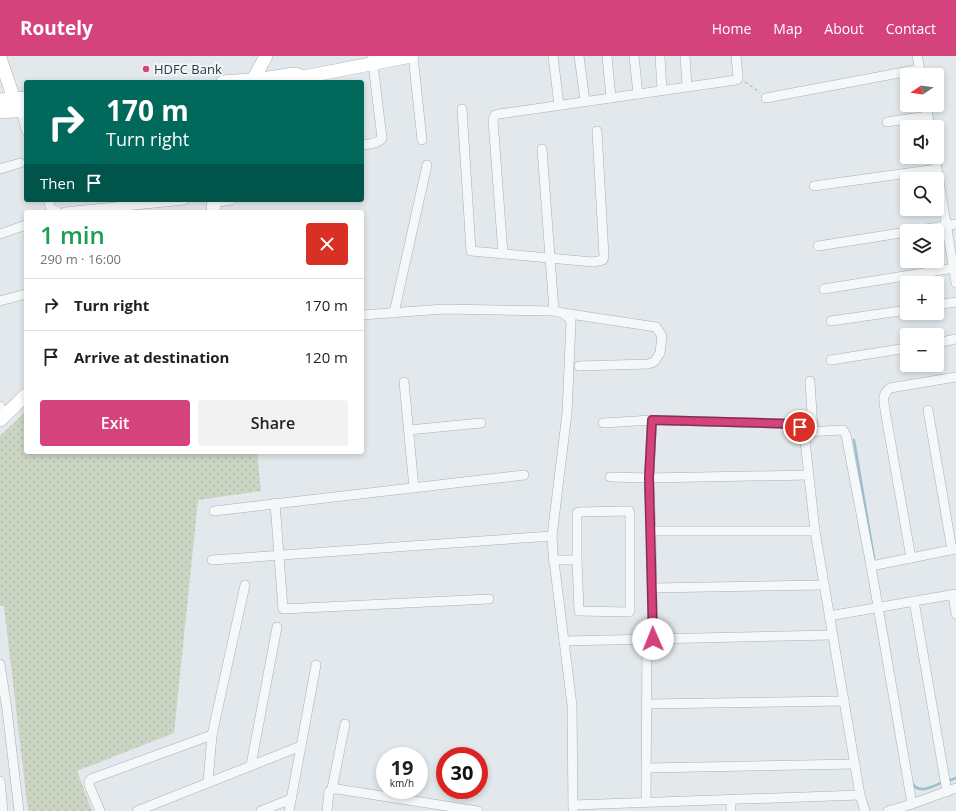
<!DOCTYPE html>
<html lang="en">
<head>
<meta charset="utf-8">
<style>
  :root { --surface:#fff; --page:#f2f2f2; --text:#202124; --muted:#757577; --line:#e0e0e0; --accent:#d5437c }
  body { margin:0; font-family:"Open Sans",sans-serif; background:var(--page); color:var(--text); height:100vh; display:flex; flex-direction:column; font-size:15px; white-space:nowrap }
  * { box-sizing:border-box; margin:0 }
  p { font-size:13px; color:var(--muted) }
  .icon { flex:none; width:22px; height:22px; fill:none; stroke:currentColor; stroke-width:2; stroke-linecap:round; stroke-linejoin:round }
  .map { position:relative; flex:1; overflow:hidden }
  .details { position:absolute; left:24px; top:154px; width:340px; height:244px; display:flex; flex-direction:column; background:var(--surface); border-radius:4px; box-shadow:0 2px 6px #0003 }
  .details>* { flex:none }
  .guide { position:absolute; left:24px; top:24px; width:340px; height:122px; border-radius:4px; box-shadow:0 2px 6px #0003; background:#00695c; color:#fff; overflow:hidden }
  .needle { width:26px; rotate:257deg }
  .tools { position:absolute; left:900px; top:12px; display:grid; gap:8px }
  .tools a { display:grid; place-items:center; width:44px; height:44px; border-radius:4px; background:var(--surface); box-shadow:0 2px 6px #0003; font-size:20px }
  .speed { position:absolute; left:376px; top:691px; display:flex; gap:8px; font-size:20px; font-weight:700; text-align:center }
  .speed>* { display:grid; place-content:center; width:52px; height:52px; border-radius:50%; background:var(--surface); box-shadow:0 2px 6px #0003; line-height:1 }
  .speed small { font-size:10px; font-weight:400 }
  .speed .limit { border:6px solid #d22; background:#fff; color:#111 }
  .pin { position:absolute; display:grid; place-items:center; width:34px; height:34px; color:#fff; margin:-17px; border:2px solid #fff; border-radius:50%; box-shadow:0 1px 4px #0007 }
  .me { position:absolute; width:44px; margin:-22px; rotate:359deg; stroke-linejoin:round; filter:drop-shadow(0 0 3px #0008) }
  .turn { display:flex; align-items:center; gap:14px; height:84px; padding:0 16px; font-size:18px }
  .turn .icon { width:52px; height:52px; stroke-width:2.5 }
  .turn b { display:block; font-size:28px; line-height:34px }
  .then { display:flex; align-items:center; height:38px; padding:0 16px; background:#0003; gap:8px; font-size:15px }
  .round { display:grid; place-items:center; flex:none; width:42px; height:42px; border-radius:4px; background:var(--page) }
  .head { display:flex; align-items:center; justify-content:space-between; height:68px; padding:0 16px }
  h1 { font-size:24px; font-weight:600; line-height:30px; color:#1e9e55 }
  .cta { display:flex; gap:8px; margin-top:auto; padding:8px 16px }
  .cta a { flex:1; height:46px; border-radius:4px; background:var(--accent); color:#fff; font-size:16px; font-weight:600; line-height:46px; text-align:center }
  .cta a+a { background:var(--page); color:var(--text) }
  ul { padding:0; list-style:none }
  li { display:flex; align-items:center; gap:12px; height:52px; padding:0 16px; border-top:1px solid var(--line) }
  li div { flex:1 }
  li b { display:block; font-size:15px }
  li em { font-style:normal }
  header { display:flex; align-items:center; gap:24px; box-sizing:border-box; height:56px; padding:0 20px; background:var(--accent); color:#fff }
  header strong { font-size:19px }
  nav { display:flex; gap:22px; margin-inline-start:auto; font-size:14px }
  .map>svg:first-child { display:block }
  .grass { fill:url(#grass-dots) }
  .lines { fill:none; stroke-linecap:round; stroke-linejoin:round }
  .stream { stroke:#9cbfcd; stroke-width:2.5 }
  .street-casing { stroke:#a7b0b6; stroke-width:10 }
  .secondary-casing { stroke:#a7b0b6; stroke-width:14 }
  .path { stroke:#bcc3c6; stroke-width:1.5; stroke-dasharray:3 3; stroke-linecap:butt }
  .street { stroke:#f5f8f9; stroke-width:9 }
  .secondary { stroke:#fff; stroke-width:13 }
  .route-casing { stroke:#8a2c51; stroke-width:10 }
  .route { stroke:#d5437c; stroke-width:7 }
  .poi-dot { fill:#d5437c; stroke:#f2f6f8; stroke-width:1.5 }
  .labels { text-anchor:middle; stroke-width:4; stroke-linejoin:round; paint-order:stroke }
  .poi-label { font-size:13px; fill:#293a44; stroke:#f2f6f8; text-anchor:start }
</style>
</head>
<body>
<header>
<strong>Routely</strong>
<nav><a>Home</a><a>Map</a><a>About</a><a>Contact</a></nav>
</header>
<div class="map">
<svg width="956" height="755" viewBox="0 0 956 755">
  <defs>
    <pattern id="grass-dots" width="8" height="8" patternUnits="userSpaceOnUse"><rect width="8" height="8" fill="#ccd5c3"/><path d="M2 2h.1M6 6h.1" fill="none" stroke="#afb8a9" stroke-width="1.8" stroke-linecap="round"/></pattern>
  </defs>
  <rect width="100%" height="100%" fill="#e2e8eb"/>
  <path class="grass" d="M26 355V396H257L261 435 198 444 174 677 77 715 92 755H28L4 550H0V380Z"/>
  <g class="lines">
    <g class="stream">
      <path d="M854 384 874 502"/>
      <path d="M948 725 956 722"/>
      <path d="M912 727C919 739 933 730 943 726"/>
    </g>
    <g class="street-casing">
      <g id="street">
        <path d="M413 0 422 84"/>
        <path d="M553 0 559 49"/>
        <path d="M579 0 585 45"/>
        <path d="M607 0 611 42"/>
        <path d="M634 0 638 38"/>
        <path d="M660 0 662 34"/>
        <path d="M685 0 687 30"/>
        <path d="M917 0 921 18"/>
        <path d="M766 42 920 13"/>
        <path d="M926 49 930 71"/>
        <path d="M462 53 471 195 593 206 603 204 604 200 597 75"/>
        <path d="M21 55 26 74"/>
        <path d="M887 66 928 60"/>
        <path d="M362 89C369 88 378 88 382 82L372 0"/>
        <path d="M542 93 554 255"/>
        <path d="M935 101 956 227"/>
        <path d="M0 113 20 107"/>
        <path d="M814 130 937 113"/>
        <path d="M48 144 51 153 58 156"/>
        <path d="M214 147 231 144"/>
        <path d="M65 156 184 144"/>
        <path d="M914 175 956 168"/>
        <path d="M0 178 26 169"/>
        <path d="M818 190 907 176"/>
        <path d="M503 198 493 64 495 59 499 58 736 24 738 23V21L736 0"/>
        <path d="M824 233 954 212"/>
        <path d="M0 245 26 238"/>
        <path d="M937 249 956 246"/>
        <path d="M394 257 427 109"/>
        <path d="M563 257 656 271 662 280 660 297 654 306 648 308 579 310"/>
        <path d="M362 259 444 253 554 255C562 256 566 258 571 265L567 357 552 480 553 497 572 649 573 754"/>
        <path d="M831 265 907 254"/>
        <path d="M937 287 956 283"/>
        <path d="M831 304 907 292"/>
        <path d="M810 325 813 375"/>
        <path d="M404 326 414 432"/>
        <path d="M0 350 3 361"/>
        <path d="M928 354 952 494"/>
        <path d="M603 367 652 364"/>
        <path d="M409 374 481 367"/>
        <path d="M804 376 843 374 846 379 871 510 912 748"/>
        <path d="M610 421 649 422 809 419"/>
        <path d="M275 447 283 553 489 543"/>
        <path d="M214 455 524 419"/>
        <path d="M627 455H629L630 457V555L629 556 579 555V554L577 504V457L579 456Z"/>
        <path d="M651 475 653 583"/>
        <path d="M911 502 885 354C884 345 881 339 890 332L956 321"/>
        <path d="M212 504 552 480"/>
        <path d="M553 504H577"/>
        <path d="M871 510 956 493"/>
        <path d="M652 532 824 529"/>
        <path d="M953 539 956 558"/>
        <path d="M914 545 947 736"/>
        <path d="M829 560 956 538"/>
        <path d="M564 585 832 579"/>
        <path d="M0 608 7 654 19 755"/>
        <path d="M646 648 844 645"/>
        <path d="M251 709 277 571"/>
        <path d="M646 712 855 708"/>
        <path d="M0 725 3 755"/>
        <path d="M208 726 212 679 245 529"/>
        <path d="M332 733 345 668"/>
        <path d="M860 739 865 755"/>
        <path d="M731 743V755"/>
        <path d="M646 746 647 583"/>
        <path d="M573 749 860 739 815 475 804 376 796 368 652 364 649 422 651 475H815"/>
        <path d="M100 755 89 729V726L91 723 212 679"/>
        <path d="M137 755 301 690"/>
        <path d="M261 755 291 743"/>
        <path d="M289 755 316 609"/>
        <path d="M327 755 329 736 332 733H337L478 755"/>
        <path d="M888 755 912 748 956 732"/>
      </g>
    </g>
    <g class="secondary-casing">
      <g id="secondary">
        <path d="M0 2 14 43 21 55"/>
        <path d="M223 26 262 23 294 18 299 19"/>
        <path d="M252 26 266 0"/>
        <path d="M289 26 296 25 304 21 411 0"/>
        <path d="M0 44 26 42"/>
        <path d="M0 56 26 54"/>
        <path d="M213 156 214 144"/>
        <path d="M0 364 26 339"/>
      </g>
    </g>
    <path class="path" d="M745 26 754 32 760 37"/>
    <use href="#street" class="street"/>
    <use href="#secondary" class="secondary"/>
  </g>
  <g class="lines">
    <g class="route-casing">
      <path id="route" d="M653 583 649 422 652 364 796 368 800 371"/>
    </g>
    <use href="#route" class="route"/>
  </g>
  <circle class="poi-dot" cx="146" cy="13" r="4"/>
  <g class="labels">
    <g class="poi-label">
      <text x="154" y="18">HDFC Bank</text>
    </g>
  </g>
</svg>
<div class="tools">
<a><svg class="needle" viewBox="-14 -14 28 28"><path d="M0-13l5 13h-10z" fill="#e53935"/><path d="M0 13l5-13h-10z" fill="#757577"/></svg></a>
<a><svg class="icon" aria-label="sound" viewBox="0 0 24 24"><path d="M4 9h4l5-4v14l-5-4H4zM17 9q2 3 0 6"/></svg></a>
<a><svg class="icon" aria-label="search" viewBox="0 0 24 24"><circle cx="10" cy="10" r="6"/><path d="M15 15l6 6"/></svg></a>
<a><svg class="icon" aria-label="layers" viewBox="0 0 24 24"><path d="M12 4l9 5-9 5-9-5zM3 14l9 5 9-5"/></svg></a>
<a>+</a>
<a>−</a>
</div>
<div class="speed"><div>19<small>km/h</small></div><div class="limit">30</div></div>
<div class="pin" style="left:800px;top:371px;background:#d93025"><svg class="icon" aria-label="arrive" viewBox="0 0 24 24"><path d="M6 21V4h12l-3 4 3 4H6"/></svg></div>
<svg class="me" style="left:653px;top:583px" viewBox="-20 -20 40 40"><circle r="19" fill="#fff"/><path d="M0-13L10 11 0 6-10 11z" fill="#d5437c"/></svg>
<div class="guide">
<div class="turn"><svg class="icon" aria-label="right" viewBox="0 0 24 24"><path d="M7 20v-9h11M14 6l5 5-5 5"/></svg><div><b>170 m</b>Turn right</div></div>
<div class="then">Then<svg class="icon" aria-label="arrive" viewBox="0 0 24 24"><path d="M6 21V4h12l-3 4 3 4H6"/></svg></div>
</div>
<section class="details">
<div class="head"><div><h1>1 min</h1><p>290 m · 16:00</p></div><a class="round" style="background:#d93025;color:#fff"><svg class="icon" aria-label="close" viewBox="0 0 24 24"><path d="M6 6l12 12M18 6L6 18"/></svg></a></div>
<ul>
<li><svg class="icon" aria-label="right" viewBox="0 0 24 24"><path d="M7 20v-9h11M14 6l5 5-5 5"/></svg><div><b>Turn right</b></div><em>170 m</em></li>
<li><svg class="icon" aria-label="arrive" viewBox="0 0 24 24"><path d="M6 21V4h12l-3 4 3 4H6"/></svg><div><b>Arrive at destination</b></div><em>120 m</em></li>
</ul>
<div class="cta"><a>Exit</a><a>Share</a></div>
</section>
</div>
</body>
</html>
